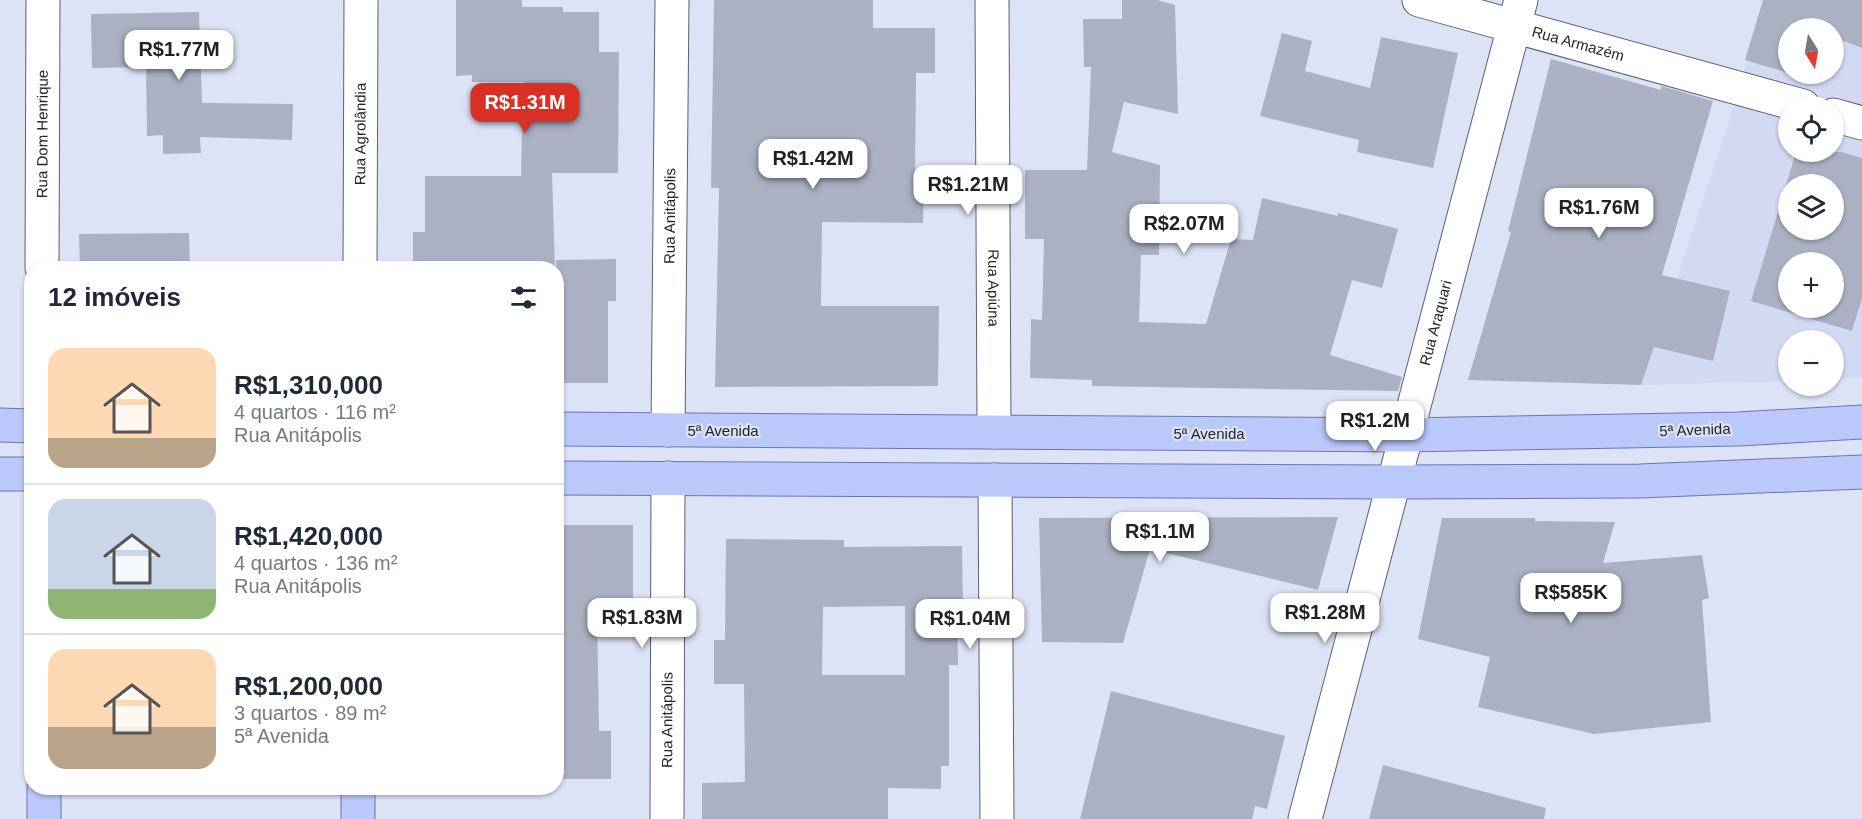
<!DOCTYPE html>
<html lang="pt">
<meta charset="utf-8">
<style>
:root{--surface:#fff;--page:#f2f2f3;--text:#1f2937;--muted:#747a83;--line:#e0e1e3;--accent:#d93025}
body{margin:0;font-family:Helvetica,sans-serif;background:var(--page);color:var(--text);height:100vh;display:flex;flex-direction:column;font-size:22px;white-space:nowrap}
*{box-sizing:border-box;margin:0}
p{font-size:20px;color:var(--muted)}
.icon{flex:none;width:33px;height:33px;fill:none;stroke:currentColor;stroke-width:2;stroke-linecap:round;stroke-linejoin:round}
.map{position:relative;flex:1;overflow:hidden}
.drawer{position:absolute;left:24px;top:261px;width:540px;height:534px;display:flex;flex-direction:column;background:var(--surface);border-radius:24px;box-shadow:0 2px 4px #0004}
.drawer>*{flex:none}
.needle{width:39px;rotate:169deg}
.buttons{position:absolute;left:1778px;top:18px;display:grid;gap:12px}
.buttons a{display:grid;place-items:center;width:66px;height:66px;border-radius:50%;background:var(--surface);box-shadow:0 2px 4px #0004;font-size:30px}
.price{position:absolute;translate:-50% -51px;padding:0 14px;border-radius:12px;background:#fff;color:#222;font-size:20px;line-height:39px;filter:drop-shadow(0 2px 3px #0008)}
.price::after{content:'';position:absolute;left:50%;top:36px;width:18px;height:14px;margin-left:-9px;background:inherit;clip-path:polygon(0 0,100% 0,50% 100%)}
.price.selected{background:var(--accent);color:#fff}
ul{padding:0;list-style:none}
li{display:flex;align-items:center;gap:18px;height:150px;padding:0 24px}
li+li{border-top:2px solid var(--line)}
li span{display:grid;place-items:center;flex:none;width:168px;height:120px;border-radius:18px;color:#555}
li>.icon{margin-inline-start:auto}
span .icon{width:72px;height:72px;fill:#fffc;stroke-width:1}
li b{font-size:26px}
h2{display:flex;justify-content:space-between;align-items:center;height:72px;padding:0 24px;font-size:26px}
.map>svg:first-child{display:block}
.built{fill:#d1d9f3;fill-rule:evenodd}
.building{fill:#abb1c3;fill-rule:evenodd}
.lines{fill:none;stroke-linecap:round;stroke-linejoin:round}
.minor-casing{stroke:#5b6070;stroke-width:35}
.major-casing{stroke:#6777b0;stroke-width:35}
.minor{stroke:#fff;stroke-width:33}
.major{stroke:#bac8fa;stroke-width:33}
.labels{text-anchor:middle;stroke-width:4.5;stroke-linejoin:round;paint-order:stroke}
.street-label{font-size:15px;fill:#23252c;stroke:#dde3f6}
</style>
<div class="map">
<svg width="1862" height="819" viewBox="0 0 1862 819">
<rect width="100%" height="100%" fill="#dde3f6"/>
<!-- built -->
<path class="built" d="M 1763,0 L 1862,0 L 1862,378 L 1833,379 L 1833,340 L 1788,340 L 1788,381 L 1641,385 L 1733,109 ZM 1788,28 L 1833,28 L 1833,74 L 1788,74 ZM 1788,106 L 1833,106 L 1833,152 L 1788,152 ZM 1788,184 L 1833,184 L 1833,230 L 1788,230 ZM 1788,262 L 1833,262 L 1833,308 L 1788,308 Z"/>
<!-- building -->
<path class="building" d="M 456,0 L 522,0 L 522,7 L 563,7 L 563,12 L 599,12 L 599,52 L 619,52 L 618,173 L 552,173 L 555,268 L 413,268 L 413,232 L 425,232 L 425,176 L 521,176 L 523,82 L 472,82 L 472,75 L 456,76 Z
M 714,0 L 873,0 L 873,28 L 935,28 L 935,73 L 916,73 L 915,176 L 924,176 L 923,223 L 822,222 L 821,306 L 939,306 L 938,386 L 715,387 L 719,188 L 711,188 Z
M 1122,0 L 1157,0 L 1175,5 L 1178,114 L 1124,102 L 1112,152 L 1160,165 L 1159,255 L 1141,255 L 1139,322 L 1206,324 L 1231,239 L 1253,240 L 1262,198 L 1338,216 L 1338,213 L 1398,229 L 1382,288 L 1352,280 L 1330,355 L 1402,377 L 1398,391 L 1092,386 L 1092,380 L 1030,378 L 1031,319 L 1042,320 L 1044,239 L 1025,239 L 1025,170 L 1087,170 L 1091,67 L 1084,67 L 1083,19 L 1122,19 Z
M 1763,0 L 1862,0 L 1862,48 L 1833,37 L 1833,28 L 1788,28 L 1788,73 L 1745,60 Z
M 199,12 L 202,103 L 293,104 L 292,140 L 200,137 L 201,153 L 163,154 L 163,135 L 147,136 L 146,67 L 92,68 L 91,14 Z
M 1282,33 L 1312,41 L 1305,71 L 1370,88 L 1381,37 L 1458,53 L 1433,168 L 1357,152 L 1359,140 L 1260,116 Z
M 1551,59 L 1661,90 L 1661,86 L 1713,101 L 1662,275 L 1730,291 L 1713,361 L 1654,347 L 1641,385 L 1468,380 L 1511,232 L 1508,231 Z
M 1790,74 L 1821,74 L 1818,82 Z
M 1796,152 L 1841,152 L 1862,158 L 1862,298 L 1852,331 L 1751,301 ZM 1788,184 L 1833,184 L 1833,230 L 1788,230 ZM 1788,262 L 1833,262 L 1833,308 L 1788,308 Z
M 189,233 L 190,268 L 80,268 L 79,234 Z
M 616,259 L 616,301 L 608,301 L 608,383 L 556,383 L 556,260 Z
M 1338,517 L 1318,590 L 1150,549 L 1123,643 L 1042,642 L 1039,518 Z
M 1442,518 L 1535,518 L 1535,521 L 1615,522 L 1603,563 L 1702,555 L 1709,598 L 1702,600 L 1711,722 L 1594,734 L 1478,707 L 1490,657 L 1418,639 Z
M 556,525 L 633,525 L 633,610 L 597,610 L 599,731 L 611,731 L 611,779 L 556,779 Z
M 726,539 L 844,540 L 844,547 L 962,546 L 963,612 L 957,612 L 958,665 L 949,665 L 949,766 L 941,766 L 941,789 L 888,788 L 888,819 L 702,819 L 702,783 L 745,782 L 744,684 L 714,684 L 714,640 L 725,640 ZM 905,606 L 905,675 L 822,675 L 823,607 Z
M 1111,691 L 1285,736 L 1267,809 L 1255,806 L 1252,819 L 1080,819 Z
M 1383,765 L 1546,808 L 1544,819 L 1369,819 Z"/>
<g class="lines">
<defs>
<g id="minor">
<path id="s1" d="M 992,0 L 994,432"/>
<path id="s2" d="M 1419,0 L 1803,106"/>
<path d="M 1833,115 L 1862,123"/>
<path id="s3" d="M 42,268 L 43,0"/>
<path id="s4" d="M 360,268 L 361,0"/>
<path id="s5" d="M 668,430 L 672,0"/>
<path d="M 995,480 L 997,819"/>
<path id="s6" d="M 667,819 L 668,478"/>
<path id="s7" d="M 1305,819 L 1521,0"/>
</g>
<path id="major" d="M 0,425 L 32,426
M 556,429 L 1406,435 L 1738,429 L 1862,422
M 0,474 L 32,474
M 556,478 L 1394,482 L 1640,481 L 1862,472
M 44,788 L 44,819
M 358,819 L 358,788"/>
</defs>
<!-- minor casing -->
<use href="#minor" class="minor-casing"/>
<!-- major casing -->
<use href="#major" class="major-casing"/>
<!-- minor -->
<use href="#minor" class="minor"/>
<!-- major -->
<use href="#major" class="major"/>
</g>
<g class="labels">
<!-- street labels -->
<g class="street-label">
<text dy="5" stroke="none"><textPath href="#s2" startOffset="165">Rua Armazém</textPath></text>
<text dy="5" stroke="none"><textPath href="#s3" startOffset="134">Rua Dom Henrique</textPath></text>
<text dy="5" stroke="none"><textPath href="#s4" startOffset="134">Rua Agrolândia</textPath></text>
<text dy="5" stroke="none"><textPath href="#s5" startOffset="214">Rua Anitápolis</textPath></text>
<text dy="5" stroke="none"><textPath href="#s1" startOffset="288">Rua Apiúna</textPath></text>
<text dy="5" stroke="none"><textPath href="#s7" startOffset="513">Rua Araquari</textPath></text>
<text transform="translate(1695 430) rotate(-2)" y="5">5ª Avenida</text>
<text x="723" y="436">5ª Avenida</text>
<text x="1209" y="439">5ª Avenida</text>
<text dy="5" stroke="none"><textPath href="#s6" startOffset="99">Rua Anitápolis</textPath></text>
</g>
</g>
</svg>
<div class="buttons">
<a><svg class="needle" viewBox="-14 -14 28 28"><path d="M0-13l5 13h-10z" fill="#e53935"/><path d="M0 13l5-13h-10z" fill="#747a83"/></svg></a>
<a><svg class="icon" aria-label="locate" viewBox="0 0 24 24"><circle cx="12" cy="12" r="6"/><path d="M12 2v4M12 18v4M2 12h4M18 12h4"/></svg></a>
<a><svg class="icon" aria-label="layers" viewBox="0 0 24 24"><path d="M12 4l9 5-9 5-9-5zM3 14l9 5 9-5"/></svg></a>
<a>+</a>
<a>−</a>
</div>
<b class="price" style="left:179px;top:81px">R$1.77M</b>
<b class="price selected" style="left:525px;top:134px">R$1.31M</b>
<b class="price" style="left:813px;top:190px">R$1.42M</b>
<b class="price" style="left:968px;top:216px">R$1.21M</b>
<b class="price" style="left:1599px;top:239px">R$1.76M</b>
<b class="price" style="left:1184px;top:255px">R$2.07M</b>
<b class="price" style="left:1375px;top:452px">R$1.2M</b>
<b class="price" style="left:1160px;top:563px">R$1.1M</b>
<b class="price" style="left:1571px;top:624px">R$585K</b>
<b class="price" style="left:1325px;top:644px">R$1.28M</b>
<b class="price" style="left:642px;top:649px">R$1.83M</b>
<b class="price" style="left:970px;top:650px">R$1.04M</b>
<section class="drawer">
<h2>12 imóveis<svg class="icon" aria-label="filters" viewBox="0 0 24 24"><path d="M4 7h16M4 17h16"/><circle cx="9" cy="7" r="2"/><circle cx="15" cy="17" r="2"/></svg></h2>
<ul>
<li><span style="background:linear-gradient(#ffd9b3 75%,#b9a48a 0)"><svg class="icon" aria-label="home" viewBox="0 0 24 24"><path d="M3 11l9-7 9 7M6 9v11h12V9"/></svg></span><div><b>R$1,310,000</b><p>4 quartos · 116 m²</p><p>Rua Anitápolis</p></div></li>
<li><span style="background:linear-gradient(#c9d6e8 75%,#8fb573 0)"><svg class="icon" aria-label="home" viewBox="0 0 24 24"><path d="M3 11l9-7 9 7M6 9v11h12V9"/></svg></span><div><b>R$1,420,000</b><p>4 quartos · 136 m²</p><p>Rua Anitápolis</p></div></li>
<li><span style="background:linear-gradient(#ffd9b3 65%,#b9a48a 0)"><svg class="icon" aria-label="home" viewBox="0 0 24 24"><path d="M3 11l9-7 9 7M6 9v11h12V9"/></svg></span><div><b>R$1,200,000</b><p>3 quartos · 89 m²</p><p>5ª Avenida</p></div></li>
</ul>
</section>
</div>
